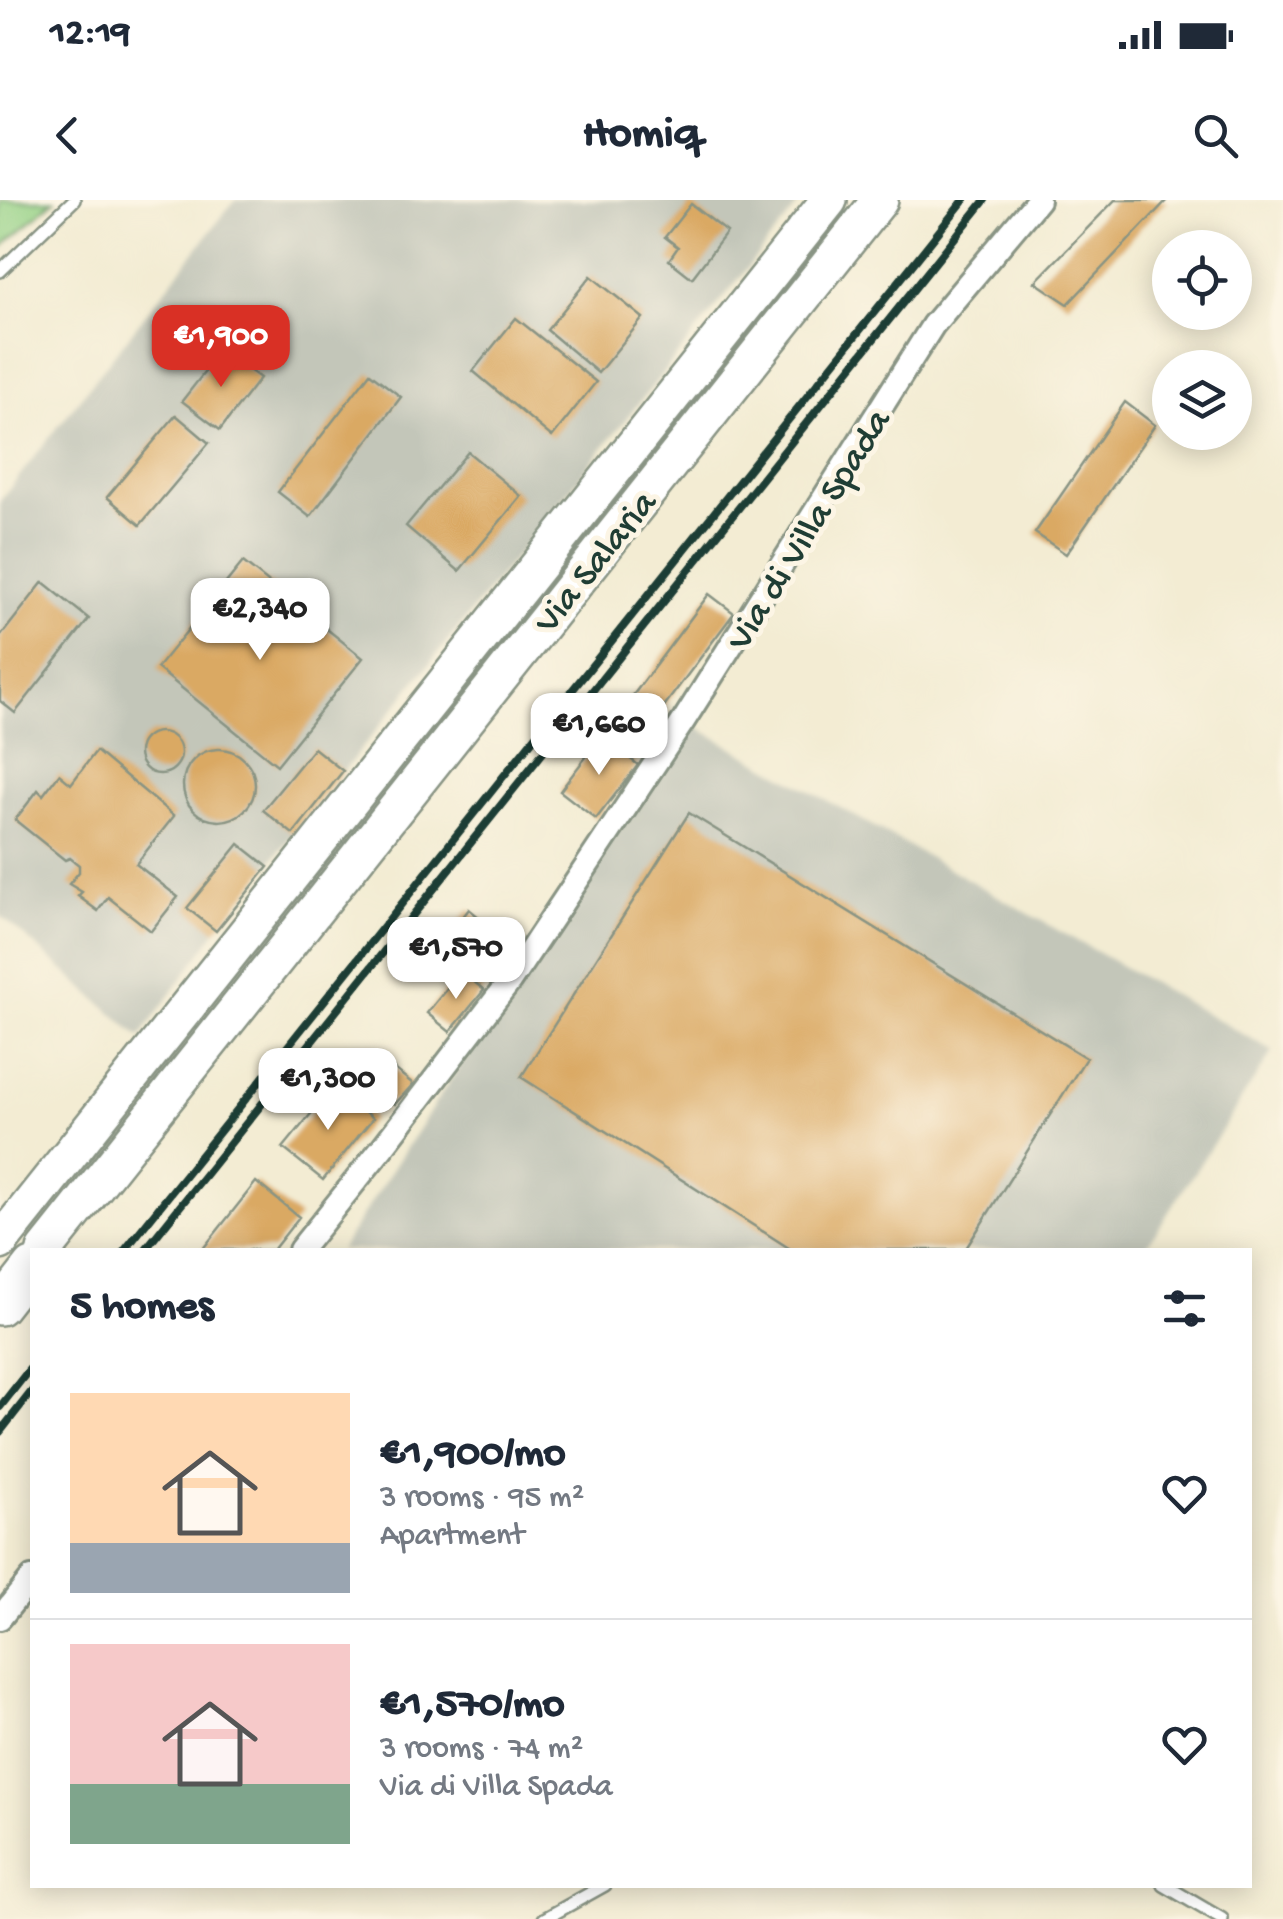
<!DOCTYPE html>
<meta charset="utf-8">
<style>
:root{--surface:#fff;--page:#f2f2f3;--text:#1f2937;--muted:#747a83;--line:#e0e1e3;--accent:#d93025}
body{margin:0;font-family:"Gochi Hand",sans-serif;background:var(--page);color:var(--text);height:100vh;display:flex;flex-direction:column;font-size:38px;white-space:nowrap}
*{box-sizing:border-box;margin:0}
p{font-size:32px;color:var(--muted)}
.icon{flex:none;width:55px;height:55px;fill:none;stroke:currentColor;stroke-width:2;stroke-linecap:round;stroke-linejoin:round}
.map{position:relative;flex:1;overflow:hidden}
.details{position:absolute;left:30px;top:1048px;width:1222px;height:640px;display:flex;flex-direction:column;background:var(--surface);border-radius:0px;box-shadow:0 5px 25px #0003}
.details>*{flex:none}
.fabs{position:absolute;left:1152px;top:30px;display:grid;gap:20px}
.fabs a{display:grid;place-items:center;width:100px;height:100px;border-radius:50%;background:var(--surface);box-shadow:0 5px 25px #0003;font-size:50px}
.price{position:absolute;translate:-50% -85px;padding:0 22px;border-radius:20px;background:#fff;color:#222;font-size:32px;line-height:65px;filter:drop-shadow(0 2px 5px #0008)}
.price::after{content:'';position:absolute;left:50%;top:60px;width:30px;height:22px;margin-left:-15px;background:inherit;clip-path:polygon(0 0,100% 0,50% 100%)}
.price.selected{background:var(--accent);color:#fff}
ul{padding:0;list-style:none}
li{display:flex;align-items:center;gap:30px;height:250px;padding:0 40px}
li+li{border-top:2px solid var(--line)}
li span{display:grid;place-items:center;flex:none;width:280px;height:200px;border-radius:0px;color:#555}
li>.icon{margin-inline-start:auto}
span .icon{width:120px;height:120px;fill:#fffc;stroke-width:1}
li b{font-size:42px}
h2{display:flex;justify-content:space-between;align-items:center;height:120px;padding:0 40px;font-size:42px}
.status{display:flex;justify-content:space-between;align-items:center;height:70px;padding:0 50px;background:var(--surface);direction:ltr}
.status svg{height:28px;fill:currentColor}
header{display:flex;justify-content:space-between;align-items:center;height:130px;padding:0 40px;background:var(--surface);font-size:45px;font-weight:800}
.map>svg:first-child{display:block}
.industrial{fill:#c3c6b9}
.green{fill:#95d186;stroke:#5a875d;stroke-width:2.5}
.building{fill:#daa963}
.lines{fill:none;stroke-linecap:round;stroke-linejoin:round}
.lane-casing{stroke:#899484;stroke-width:16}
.street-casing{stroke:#899484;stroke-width:28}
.primary-casing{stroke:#899484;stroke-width:40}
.lane{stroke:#fff;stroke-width:11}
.street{stroke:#fff;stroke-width:22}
.primary{stroke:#fff;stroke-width:35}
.rail{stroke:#1f3d34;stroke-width:8}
.labels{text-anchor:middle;stroke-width:10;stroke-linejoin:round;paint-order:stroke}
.street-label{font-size:38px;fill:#1f3d34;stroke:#fcf5e5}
</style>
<div class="status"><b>12:19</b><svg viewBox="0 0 49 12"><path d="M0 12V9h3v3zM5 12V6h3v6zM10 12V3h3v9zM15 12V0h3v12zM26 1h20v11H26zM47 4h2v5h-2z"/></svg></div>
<header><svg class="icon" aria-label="back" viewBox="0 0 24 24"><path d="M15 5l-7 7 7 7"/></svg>Homiq<svg class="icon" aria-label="search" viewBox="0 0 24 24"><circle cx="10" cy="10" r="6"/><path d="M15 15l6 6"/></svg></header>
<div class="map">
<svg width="1283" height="1719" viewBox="0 0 1283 1719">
<rect width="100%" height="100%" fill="#fcf5e5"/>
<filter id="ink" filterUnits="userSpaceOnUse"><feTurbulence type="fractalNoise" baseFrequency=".01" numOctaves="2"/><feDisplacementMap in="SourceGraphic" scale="20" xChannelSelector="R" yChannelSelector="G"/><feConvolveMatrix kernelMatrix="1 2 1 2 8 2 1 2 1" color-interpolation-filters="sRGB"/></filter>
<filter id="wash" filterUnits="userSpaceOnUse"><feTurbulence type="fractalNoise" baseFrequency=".0048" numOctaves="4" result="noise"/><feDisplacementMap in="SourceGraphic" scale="40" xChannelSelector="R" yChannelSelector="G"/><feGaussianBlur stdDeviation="2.25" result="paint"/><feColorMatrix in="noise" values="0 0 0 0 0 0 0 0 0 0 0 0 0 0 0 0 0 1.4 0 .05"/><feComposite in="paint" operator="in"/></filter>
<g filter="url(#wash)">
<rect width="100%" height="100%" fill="#f3ecd3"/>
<!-- industrial -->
<path class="industrial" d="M 235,0 L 802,0 L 293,634 L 216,731 L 140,837 L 0,715 L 0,301 Z
M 684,520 L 1273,851 L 1144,1050 L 340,1050 Z"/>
<!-- green -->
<path class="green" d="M 0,0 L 54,0 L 0,49 Z"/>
<g id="blocks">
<!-- building -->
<path class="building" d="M 1115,0 L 1167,0 L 1068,104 L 1035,82 Z
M 691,4 L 727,32 L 692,78 L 669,60 L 678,47 L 665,37 Z
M 591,76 L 643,118 L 598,173 L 547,130 Z
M 516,118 L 596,182 L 552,237 L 473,171 Z
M 222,150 L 260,178 L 220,230 L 182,201 Z
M 370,173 L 401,197 L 310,317 L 278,292 Z
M 1125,202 L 1155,225 L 1066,354 L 1035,333 Z
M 176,215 L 209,243 L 140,325 L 107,297 Z
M 468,252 L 521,296 L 459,371 L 406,326 Z
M 243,362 L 363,458 L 277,565 L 157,468 Z
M 43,382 L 89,419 L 15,513 L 0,501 L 0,437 Z
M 709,394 L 734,413 L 641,537 L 616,518 Z
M139 553a21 21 0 1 1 42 0a21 21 0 1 1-42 0Z
M 602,536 L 638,565 L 596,619 L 560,591 Z
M 314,548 L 343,571 L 293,634 L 263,610 Z
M183 585a36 36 0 1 1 72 0a36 36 0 1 1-72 0Z
M 96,551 L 174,616 L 136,664 L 178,697 L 151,731 L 108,697 L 98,711 L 78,696 L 82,692 L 69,684 L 79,672 L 79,665 L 70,658 L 65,660 L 15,620 L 38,590 L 43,595 L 59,574 L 71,584 Z
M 689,613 L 1086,858 L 965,1050 L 792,1050 L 521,877 Z
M 239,644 L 268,667 L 216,731 L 187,708 Z
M 469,709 L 510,743 L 492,765 L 451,732 Z
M 461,771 L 484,790 L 450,832 L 427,813 Z
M 381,858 L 413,884 L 395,904 L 364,878 Z
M 333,887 L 373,918 L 323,980 L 283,948 Z
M 256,982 L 299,1017 L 273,1050 L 202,1050 Z"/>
</g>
</g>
<g filter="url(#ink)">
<use href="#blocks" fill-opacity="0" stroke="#899484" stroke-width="2.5"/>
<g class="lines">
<defs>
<path id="lane" d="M 0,71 L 74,0
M 1164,1685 L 1222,1719
M 544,1719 L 605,1685"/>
<path id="street" d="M 300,1050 L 382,948 L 510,781 L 684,520 L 933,125 L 1038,0
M 0,1418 L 32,1378"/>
<path id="primary" d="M 0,1042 L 829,0
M 45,1050 L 880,0
M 0,1107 L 32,1066"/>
</defs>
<!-- lane casing -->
<use href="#lane" class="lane-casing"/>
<!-- street casing -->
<use href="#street" class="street-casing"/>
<!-- primary casing -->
<use href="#primary" class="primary-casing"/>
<!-- lane -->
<use href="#lane" class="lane"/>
<!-- street -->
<use href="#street" class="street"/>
<!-- primary -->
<use href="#primary" class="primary"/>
<!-- rail -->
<path class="rail" d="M 125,1050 L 964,0
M 145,1050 L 985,0
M 0,1207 L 32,1166
M 0,1232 L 32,1191"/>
</g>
</g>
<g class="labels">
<!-- street labels -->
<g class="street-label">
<text transform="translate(806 328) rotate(-58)" y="13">Via di Villa Spada</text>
<text transform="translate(593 360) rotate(-51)" y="13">Via Salaria</text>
</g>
</g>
</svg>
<div class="fabs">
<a><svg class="icon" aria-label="locate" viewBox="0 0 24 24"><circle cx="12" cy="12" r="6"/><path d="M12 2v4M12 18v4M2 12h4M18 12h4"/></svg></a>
<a><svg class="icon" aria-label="layers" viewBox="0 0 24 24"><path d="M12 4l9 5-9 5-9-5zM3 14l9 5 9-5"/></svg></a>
</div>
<b class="price selected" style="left:221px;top:190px">€1,900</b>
<b class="price" style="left:260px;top:463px">€2,340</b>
<b class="price" style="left:599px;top:578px">€1,660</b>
<b class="price" style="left:456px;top:802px">€1,570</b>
<b class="price" style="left:328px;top:933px">€1,300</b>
<section class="details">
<h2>5 homes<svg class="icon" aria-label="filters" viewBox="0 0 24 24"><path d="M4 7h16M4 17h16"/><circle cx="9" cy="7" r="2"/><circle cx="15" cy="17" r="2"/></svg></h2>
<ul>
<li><span style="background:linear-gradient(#ffd9b3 75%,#9aa5b1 0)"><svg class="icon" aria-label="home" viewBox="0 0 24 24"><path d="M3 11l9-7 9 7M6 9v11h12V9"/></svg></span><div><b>€1,900/mo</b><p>3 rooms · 95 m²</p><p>Apartment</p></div><svg class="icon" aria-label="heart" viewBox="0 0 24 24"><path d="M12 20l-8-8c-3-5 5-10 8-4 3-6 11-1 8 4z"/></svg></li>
<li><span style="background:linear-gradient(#f6c9c9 70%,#7fa58c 0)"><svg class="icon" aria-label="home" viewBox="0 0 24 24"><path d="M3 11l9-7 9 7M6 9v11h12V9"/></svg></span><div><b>€1,570/mo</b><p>3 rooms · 74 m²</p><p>Via di Villa Spada</p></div><svg class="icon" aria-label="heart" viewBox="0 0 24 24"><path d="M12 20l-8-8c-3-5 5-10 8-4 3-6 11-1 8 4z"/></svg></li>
</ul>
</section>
</div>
